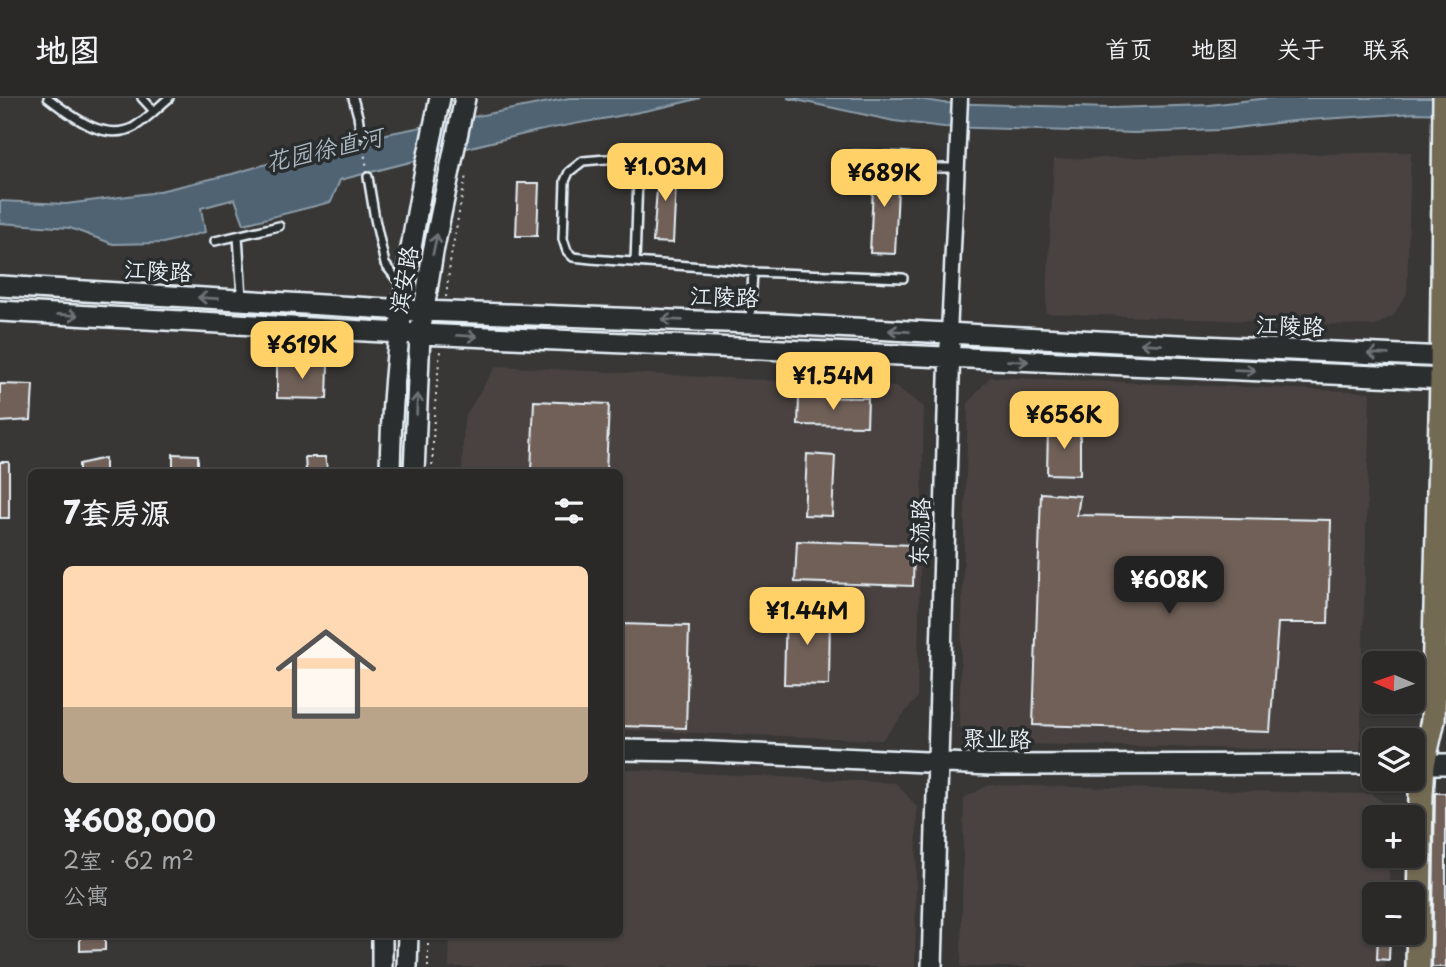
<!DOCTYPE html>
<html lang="zh">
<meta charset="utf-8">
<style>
:root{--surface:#2a2928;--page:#323130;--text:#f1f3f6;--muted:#a5a6a8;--line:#464545;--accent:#ffd166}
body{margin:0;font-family:"Playpen Sans","LXGW WenKai TC",sans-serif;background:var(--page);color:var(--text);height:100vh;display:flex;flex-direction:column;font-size:26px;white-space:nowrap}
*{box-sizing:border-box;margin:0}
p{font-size:23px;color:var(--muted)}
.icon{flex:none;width:38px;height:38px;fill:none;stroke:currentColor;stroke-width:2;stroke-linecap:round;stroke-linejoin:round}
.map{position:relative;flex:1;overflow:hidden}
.sheet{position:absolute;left:28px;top:371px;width:595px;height:469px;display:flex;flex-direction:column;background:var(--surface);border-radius:10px;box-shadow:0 2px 5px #0004,0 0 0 2px var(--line)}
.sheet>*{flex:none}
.needle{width:46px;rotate:272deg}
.fabs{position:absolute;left:1362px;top:553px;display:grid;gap:14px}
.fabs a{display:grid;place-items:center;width:63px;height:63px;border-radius:10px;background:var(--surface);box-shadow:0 2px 5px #0004,0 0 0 2px var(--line);font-size:35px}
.price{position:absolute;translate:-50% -60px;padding:0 16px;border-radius:14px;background:var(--accent);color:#111;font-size:23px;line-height:46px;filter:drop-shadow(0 2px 4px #0008)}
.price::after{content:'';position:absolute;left:50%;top:42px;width:21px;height:16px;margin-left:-10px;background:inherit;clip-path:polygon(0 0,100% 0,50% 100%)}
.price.on{background:#222;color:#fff}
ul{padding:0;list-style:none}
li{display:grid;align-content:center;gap:14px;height:371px;padding:0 35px}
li+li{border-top:2px solid var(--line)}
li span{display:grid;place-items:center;height:217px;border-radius:10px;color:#555}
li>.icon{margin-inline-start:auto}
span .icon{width:126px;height:126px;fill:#fffc;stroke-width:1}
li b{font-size:30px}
h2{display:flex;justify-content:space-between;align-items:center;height:84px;padding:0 35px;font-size:30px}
header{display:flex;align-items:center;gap:42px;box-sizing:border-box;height:98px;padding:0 35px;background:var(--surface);border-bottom:2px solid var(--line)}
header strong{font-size:33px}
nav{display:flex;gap:38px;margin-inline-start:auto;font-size:24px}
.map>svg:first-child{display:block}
.built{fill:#494340}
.water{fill:#4f6373;stroke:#8c9ca8;stroke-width:2}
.building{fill:#706058;stroke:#e8f1f8;stroke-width:2}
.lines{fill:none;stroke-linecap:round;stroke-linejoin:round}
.lane-casing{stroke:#e8f1f8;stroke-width:12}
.street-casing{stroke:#e8f1f8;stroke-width:19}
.secondary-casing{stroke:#e8f1f8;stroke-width:24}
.primary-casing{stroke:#e8f1f8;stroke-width:28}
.path{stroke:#e8f1f8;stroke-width:2;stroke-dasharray:2 5;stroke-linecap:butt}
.lane{stroke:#2a2d2e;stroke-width:7}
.street{stroke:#2a2d2e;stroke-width:14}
.secondary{stroke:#2a2d2e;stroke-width:19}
.primary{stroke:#736b52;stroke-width:23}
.oneway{stroke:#6c7275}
.labels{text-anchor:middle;stroke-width:7;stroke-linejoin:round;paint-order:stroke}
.street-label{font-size:23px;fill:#e8f1f8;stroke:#2a2d2e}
.water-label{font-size:24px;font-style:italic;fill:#abb8c3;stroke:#2a2d2e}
</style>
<header>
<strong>地图</strong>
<nav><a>首页</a><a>地图</a><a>关于</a><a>联系</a></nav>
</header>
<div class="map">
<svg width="1446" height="869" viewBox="0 0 1446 869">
<rect width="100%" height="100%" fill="#383736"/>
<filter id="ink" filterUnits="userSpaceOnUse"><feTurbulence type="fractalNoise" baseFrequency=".0143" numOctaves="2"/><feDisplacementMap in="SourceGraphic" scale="14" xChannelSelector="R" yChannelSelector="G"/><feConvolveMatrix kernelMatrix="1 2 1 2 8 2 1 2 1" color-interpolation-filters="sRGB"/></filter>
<g filter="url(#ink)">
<!-- built -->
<path class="built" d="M 1411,54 L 1407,195 L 1394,217 L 1375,228 L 1046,215 L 1054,61 Z
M 496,268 L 896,289 L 924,309 L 917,600 L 882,642 L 620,632 L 620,374 L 462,374 L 464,320 Z
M 990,279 L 1370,294 L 1360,653 L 977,645 L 959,627 L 968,305 Z
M 620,671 L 896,685 L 917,709 L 915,869 L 449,869 L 450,837 L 620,836 Z
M 989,687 L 1371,696 L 1392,711 L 1392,719 L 1374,719 L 1374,758 L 1390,758 L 1388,796 L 1374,796 L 1374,835 L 1386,835 L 1385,869 L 961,869 L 964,700 Z"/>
<!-- water -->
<path class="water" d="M 569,0 L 700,0 C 647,15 592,22 538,33 C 472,48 406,65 340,82 L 331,104 L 244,126 L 235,101 L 201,110 L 205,134 L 163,145 L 113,146 L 70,130 L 0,125 L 0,103 L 66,106 L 151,95 L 232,76 L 347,43 L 354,46 L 376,38 Z
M 787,0 L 912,0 L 944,5 L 1110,10 L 1209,7 L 1268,0 L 1446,0 L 1446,16 L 1415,15 L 1293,23 L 1220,32 L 1134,35 L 944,29 L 894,23 Z"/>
<!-- building -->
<path class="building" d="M 659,64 L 677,65 L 673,145 L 653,144 Z
M 874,66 L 899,68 L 895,156 L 870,155 Z
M 518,85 L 539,85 L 537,138 L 516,138 Z
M 277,266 L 328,267 L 327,301 L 277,300 Z
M 0,286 L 33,287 L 31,322 L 0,324 Z
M 799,299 L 868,300 L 867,328 L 798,327 Z
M 534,303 L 609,306 L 606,374 L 531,374 Z
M 1048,330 L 1080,330 L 1080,377 L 1047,376 Z
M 173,356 L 198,357 L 198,374 L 173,374 Z
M 807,356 L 835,358 L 832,418 L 804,417 Z
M 305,359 L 325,359 L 328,374 L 306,374 Z
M 105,360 L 105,374 L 79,374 L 79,366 Z
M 0,364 L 9,364 L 9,420 L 0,420 Z
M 1041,395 L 1080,398 L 1077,417 L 1331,422 L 1328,525 L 1278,525 L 1270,634 L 1033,627 Z
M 797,443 L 914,447 L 913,488 L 795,484 Z
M 786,510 L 830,511 L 829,587 L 784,586 Z
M 620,526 L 689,528 L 686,630 L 620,628 Z
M 1435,695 L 1446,695 L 1446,869 L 1432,869 Z
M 1378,835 L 1390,835 L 1389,862 L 1377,861 Z
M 80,836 L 105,836 L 105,852 L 80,853 Z"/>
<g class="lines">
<defs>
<path id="lane" d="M 48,0 C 70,17 104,45 134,29 C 146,22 158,9 169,0
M 142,0 L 154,13
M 353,0 L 358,18 L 361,36
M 854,57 L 905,59 L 919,61 L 923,70 L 957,70
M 368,79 L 375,121 L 385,166 L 401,187
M 238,138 L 242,200
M 215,143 L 279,128
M 635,164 L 638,80 L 636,71 L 630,64 L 618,60 L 583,63 L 569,74 L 565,83 L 563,141 L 567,153 L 573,159 L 591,161 L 731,171 L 753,174 L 903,180
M 750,224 L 753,174"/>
<path id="street" d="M 949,236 L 960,0"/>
<path id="secondary" d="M 0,188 L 423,213 L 779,226 L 1136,245 L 1446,259
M 0,213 L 420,236 L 1446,281
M 390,374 C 392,248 413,123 440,0
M 414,374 L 420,236 L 433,154 L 465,0
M 620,652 L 690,653 L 990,667 L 1374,666
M 1412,666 L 1446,666
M 382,869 L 382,836
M 407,869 L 408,836
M 932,869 L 950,247"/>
<path id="primary" d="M 1418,869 L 1421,697 L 1423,666 L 1433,622 L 1442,281 L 1445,0"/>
</defs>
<!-- lane casing -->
<use href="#lane" class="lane-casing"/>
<!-- street casing -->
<use href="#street" class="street-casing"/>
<!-- secondary casing -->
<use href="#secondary" class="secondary-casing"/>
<!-- primary casing -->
<use href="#primary" class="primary-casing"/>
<!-- path -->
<path class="path" d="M 362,44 L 367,70
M 446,199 L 451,158 L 466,77
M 432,374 L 434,318 L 440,253
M 428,869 L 428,836"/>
<!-- lane -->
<use href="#lane" class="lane"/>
<!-- street -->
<use href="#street" class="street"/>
<!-- secondary -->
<use href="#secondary" class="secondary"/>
<!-- primary -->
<use href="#primary" class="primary"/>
</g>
<!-- one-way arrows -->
<defs><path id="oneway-shaft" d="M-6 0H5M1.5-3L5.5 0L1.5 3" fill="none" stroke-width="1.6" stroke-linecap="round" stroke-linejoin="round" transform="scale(1.75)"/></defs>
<g class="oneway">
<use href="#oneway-shaft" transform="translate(435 146) rotate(-78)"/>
<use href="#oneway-shaft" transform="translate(208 200) rotate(-177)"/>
<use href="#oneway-shaft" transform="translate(68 217) rotate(3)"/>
<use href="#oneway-shaft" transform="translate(672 222) rotate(-178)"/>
<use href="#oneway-shaft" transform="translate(899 233) rotate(-177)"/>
<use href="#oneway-shaft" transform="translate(467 238) rotate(3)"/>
<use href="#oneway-shaft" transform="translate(1151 246) rotate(-177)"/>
<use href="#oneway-shaft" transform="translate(1378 256) rotate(-178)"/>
<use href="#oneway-shaft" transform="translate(1018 263) rotate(2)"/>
<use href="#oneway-shaft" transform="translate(1245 272) rotate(2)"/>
<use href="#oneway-shaft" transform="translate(417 306) rotate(-88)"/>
</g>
</g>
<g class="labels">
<!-- street labels -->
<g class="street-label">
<text transform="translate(158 173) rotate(3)" y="8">江陵路</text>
<text transform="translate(404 182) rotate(-80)" y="8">滨安路</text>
<text transform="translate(724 199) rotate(2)" y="8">江陵路</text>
<text transform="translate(1290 228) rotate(2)" y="8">江陵路</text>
<text transform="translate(920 434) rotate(-88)" y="8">东流路</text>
<text transform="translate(997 641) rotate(1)" y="8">聚业路</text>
</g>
<!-- water labels -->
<g class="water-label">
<text transform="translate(324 52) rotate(-13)" y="8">花园徐直河</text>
</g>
</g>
</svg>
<div class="fabs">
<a><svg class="needle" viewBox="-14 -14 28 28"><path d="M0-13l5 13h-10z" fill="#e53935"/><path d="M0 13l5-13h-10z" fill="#a5a6a8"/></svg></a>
<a><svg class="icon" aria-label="layers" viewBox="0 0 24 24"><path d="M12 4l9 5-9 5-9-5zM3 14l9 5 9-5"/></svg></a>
<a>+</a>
<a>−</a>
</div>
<b class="price" style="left:665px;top:105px">¥1.03M</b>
<b class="price" style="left:884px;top:111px">¥689K</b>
<b class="price" style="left:302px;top:283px">¥619K</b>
<b class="price" style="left:833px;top:314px">¥1.54M</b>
<b class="price" style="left:1064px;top:353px">¥656K</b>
<b class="price on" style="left:1169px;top:518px">¥608K</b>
<b class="price" style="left:807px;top:549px">¥1.44M</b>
<section class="sheet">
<h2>7套房源<svg class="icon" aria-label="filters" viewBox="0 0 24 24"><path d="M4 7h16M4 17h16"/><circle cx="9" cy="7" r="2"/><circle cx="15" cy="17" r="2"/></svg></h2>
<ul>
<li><span style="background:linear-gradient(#ffd9b3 65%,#b9a48a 0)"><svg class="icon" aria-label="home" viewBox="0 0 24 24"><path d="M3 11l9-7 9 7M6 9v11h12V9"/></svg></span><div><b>¥608,000</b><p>2室 · 62 m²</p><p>公寓</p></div></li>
</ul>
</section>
</div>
